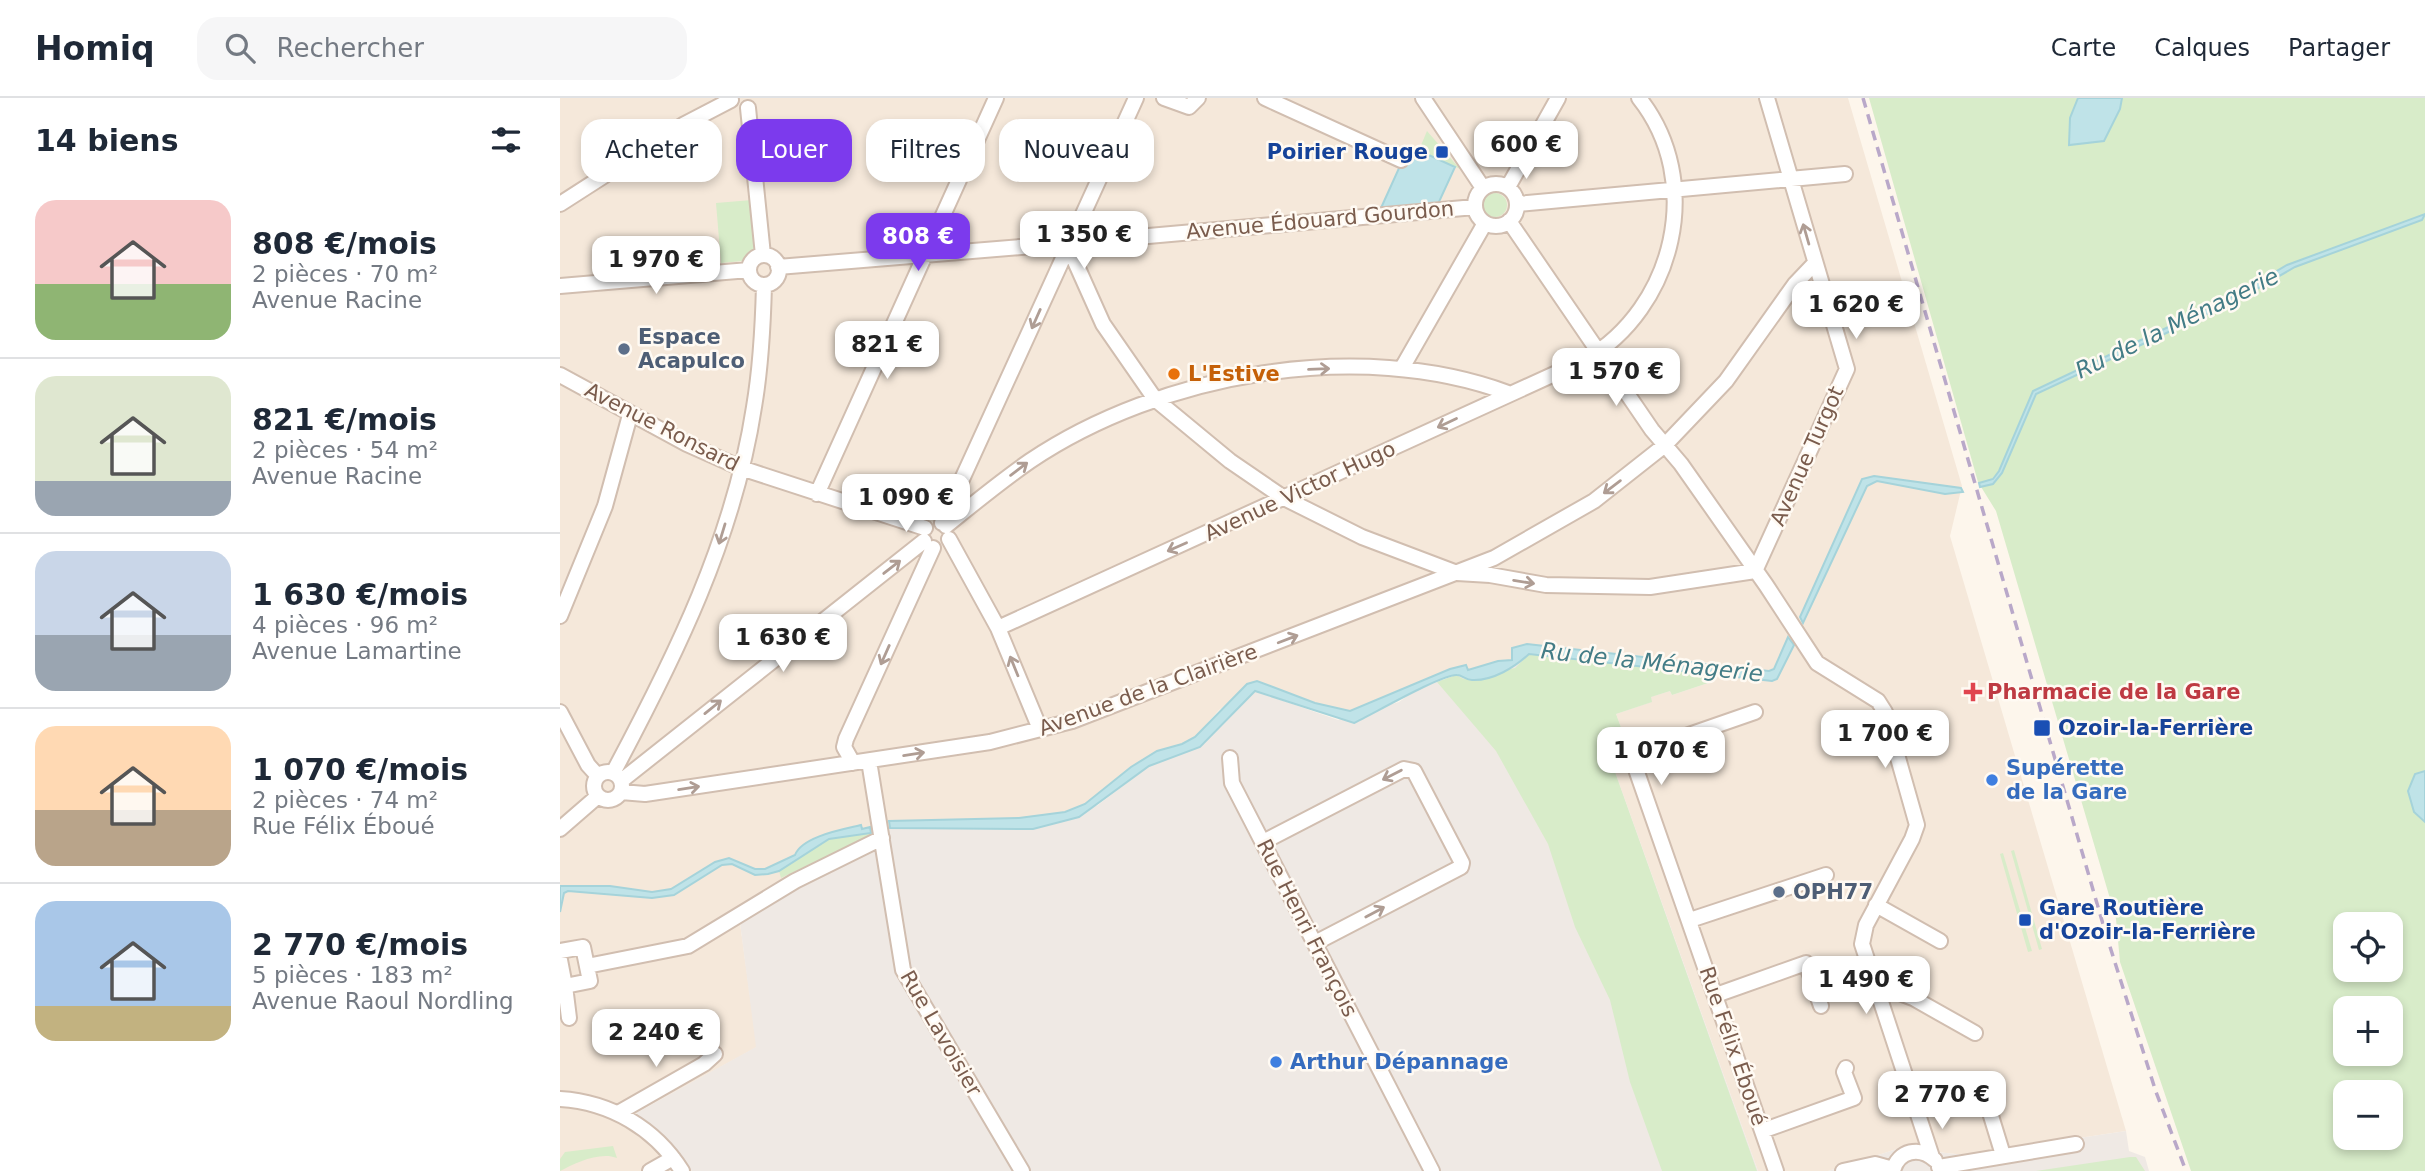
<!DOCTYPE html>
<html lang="fr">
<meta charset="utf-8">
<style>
:root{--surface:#fff;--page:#f6f6f7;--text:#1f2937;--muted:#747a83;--line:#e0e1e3;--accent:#7c3aed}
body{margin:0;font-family:"DejaVu Sans",sans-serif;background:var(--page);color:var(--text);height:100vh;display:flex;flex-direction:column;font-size:26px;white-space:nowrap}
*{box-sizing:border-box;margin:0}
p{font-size:23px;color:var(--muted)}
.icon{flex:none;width:38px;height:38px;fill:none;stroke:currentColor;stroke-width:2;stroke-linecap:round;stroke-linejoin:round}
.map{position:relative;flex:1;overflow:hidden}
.drawer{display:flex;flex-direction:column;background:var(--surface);width:560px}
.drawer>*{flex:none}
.hud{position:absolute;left:21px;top:21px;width:665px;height:63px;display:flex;gap:14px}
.tools{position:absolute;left:1773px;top:814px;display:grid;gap:14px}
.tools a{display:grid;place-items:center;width:70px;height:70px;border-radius:14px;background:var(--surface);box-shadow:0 4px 10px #0003;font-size:35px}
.price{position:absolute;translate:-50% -60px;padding:0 16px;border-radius:14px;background:#fff;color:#222;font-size:23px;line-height:46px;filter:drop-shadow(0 2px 4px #0008)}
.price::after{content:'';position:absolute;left:50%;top:42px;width:21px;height:16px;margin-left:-10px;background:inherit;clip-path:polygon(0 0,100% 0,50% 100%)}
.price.current{background:var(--accent);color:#fff}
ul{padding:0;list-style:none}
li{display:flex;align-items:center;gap:21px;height:175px;padding:0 35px}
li+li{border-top:2px solid var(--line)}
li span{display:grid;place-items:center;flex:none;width:196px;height:140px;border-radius:21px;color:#555}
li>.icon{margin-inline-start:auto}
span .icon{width:84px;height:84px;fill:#fffc;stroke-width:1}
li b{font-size:30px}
h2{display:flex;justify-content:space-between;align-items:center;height:84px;padding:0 35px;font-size:30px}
.tag{padding:0 24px;border-radius:21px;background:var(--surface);box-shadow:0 4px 10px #0003;font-size:24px;line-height:63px}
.tag.current{background:var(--accent);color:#fff}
header{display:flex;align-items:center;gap:42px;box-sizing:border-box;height:98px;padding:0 35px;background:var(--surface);border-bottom:2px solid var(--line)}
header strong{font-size:33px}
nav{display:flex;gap:38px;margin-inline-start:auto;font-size:24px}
.search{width:490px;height:63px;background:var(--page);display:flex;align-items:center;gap:18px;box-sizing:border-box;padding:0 24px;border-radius:21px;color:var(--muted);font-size:26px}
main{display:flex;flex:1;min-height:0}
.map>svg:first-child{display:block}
.residential{fill:#f5e8da}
.industrial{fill:#efe9e4}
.green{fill:#d8ecc9;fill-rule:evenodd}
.water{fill:#bfe3e8;stroke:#a5d3da;stroke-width:2}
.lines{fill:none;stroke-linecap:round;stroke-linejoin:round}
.street-casing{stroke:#d1beb0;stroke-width:18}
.street{stroke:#fff;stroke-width:14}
.rail{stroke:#b9a8c9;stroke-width:3.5;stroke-dasharray:10 7;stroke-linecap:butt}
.oneway{stroke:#af9d94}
.transit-dot{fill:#1a4fb4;stroke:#fffaf3;stroke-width:2.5}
.service-dot{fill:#5c6f8a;stroke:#fffaf3;stroke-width:2.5}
.food-dot{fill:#e8710a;stroke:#fffaf3;stroke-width:2.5}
.health-dot{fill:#e0444e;stroke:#fffaf3;stroke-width:2.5}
.shop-dot{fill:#3f7fe0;stroke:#fffaf3;stroke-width:2.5}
.labels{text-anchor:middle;stroke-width:5;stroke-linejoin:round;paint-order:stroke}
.transit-label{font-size:21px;font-weight:bold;fill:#164399;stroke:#fffaf3;text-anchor:start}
.street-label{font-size:21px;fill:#7a5c4d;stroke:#fffaf3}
.service-label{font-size:21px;font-weight:bold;fill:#4e5e75;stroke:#fffaf3;text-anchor:start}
.food-label{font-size:21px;font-weight:bold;fill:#c56008;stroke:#fffaf3;text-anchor:start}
.health-label{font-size:21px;font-weight:bold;fill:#be3a42;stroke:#fffaf3;text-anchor:start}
.shop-label{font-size:21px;font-weight:bold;fill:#366cbe;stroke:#fffaf3;text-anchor:start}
.water-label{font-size:23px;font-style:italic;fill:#437c86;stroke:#fffaf3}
</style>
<header>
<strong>Homiq</strong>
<div class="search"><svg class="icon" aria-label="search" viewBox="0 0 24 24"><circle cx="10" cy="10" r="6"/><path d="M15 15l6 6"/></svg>Rechercher</div>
<nav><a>Carte</a><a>Calques</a><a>Partager</a></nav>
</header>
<main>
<section class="drawer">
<h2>14 biens<svg class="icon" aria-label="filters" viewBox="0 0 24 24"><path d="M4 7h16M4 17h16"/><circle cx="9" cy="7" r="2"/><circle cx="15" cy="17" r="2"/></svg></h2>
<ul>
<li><span style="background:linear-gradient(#f6c9c9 60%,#8fb573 0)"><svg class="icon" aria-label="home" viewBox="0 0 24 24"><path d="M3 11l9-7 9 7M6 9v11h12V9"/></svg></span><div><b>808 €/mois</b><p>2 pièces · 70 m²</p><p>Avenue Racine</p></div></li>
<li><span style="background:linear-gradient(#dfe7d0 75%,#9aa5b1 0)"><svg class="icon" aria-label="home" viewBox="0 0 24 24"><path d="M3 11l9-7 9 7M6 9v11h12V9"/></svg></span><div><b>821 €/mois</b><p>2 pièces · 54 m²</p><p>Avenue Racine</p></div></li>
<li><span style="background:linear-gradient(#c9d6e8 60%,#9aa5b1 0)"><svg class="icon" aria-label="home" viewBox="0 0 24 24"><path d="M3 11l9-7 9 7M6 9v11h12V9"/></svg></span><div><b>1 630 €/mois</b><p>4 pièces · 96 m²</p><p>Avenue Lamartine</p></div></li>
<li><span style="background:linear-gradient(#ffd9b3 60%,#b9a48a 0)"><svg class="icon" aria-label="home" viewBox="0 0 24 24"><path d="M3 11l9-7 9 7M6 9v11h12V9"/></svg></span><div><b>1 070 €/mois</b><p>2 pièces · 74 m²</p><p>Rue Félix Éboué</p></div></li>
<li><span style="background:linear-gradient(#a9c7e8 75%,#c2b280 0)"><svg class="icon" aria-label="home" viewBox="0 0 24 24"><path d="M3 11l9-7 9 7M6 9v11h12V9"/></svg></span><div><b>2 770 €/mois</b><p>5 pièces · 183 m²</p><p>Avenue Raoul Nordling</p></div></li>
</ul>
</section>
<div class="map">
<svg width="1865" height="1073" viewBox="0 0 1865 1073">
<rect width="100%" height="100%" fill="#fdf6ec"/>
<!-- residential -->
<path class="residential" d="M 0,0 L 1288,0 L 1402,388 L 1390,438 L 1566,1033 L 1405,1057 L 1340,1050 L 1268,1073 L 1198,1073 L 1050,660 L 1063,635 L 1056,616 L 1091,604 L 1090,599 L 1110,593 L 1112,597 L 1148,585 L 1152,565 L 967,546 L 953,562 L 937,563 L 908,572 L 890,571 L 790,613 L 755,605 L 697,583 L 659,612 L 635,639 L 622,646 L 597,653 L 571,669 L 525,706 L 505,714 L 459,720 L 329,723 L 330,730 L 314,749 L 180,825 L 197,949 L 76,1015 L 108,1041 L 132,1073 L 0,1073 Z"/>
<!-- industrial -->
<path class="industrial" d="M 953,562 L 1149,576 L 1148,585 L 1112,597 L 1110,593 L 1091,599 L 1092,604 L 1056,616 L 1063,635 L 1050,660 L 1198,1073 L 132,1073 L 108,1041 L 76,1015 L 196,949 L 180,825 L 229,793 L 314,749 L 330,730 L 473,731 L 538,707 L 589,668 L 640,649 L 695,593 L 778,622 L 839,604 L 857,591 L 938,563 Z
M 1566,1033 L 1569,1053 L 1585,1059 L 1589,1073 L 1268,1073 L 1340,1050 L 1405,1057 Z"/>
<!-- green -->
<path class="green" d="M 1309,0 L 1865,0 L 1865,1073 L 1631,1073 L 1560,864 L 1556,821 L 1436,413 L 1418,384 ZM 1785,826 L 1830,826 L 1830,872 L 1785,872 ZM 1785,910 L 1830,910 L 1830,956 L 1785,956 ZM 1785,994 L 1830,994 L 1830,1040 L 1785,1040 Z
M 867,33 L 900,71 L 859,52 Z
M923 107a12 12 0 1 1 24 0a12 12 0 1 1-24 0Z
M 192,102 L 196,149 L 182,163 L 161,165 L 156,105 Z
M 969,556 L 1149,576 L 1148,585 L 1112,597 L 1110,593 L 1091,599 L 1092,604 L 1056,616 L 1063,635 L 1050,660 L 1197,1073 L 1102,1073 L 1070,984 L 1050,902 L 1015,829 L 988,746 L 936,653 L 877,584 L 896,577 L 904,581 L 955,570 Z
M 311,735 L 311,737 L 221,780 L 219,773 L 269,741 Z
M 1454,752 L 1482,851 L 1479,852 L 1451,753 Z
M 1443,755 L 1472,853 L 1468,854 L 1440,756 Z
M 53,1048 L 57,1060 C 40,1053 15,1065 0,1073 L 0,1061 L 5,1054 Z
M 1570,1059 L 1576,1059 L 1585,1073 L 1476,1073 Z"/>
<!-- water -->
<path class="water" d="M 1518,0 L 1562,0 L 1560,11 L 1544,43 L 1509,47 L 1510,20 Z
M 849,48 L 895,69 L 878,106 L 821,110 Z
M 1865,116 L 1862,122 L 1735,169 L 1679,201 L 1476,296 L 1442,375 L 1433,386 L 1420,389 L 1419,385 L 1433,381 L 1439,373 L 1473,293 L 1678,196 L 1727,167 Z
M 1314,378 L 1401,390 L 1403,394 L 1385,396 L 1317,383 L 1307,388 L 1243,525 L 1240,519 L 1302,381 Z
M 1228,539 L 1234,547 L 1217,581 L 1212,583 L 969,556 C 955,569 933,583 912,582 C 906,582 902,577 897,577 C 882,576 813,616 794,625 L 695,593 L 640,649 L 589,668 L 519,719 L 473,731 L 330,730 L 329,723 L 459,720 L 505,714 L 525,706 L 571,669 L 597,653 L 622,646 L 635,639 L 687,586 L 697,583 L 755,605 L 790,613 L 890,571 L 906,567 L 908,572 L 938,563 L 952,562 L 952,550 L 967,546 L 1209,573 L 1214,571 Z
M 1865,673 L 1865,724 L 1854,714 L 1848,693 L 1855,676 Z
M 301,727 L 302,731 L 310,729 L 311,735 L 269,741 L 219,773 L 208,776 L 195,777 L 172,766 L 162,767 L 114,797 L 92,800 L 8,793 L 4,795 L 0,814 L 0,788 L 50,788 L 92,794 L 111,791 L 155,764 L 169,760 L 195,771 L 205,771 L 235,757 C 242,738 285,731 301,727 Z"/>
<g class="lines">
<defs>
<path id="street" d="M 604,0 L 629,9 L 638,0
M 705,0 L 841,62
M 863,0 L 923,90
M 188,10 L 203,157
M915 107a21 21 0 1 1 42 0a21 21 0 1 1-42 0Z
M 948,89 L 998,0
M 0,106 L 123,27 L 171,2
M 957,106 L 1285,76
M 949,123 L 1092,332 L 1121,366 L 1206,487 L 1257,565 L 1318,603 L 1325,614 L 1357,727 L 1352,741 L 1306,827 L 1302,846 L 1372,1059
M 514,136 L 576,0
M 521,144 L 915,109
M189 172a15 15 0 1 1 30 0a15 15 0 1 1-30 0Z
M 513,159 L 543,226 L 595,301 L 670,363 L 724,400 L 802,439 L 897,475 L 930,477 L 986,487 L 1090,489 L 1195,473
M 218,169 L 497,146
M 0,188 L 189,172
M 842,270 L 925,125
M 0,277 L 127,346 L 181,370 L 365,430
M 257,396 L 436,0
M 382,425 L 504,158
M 386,428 C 413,406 441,383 470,363 C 601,275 799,240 948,295
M 389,441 L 438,530 L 480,631
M 1195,473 L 1287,271 L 1207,0
M 0,518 L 45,408 L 70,317
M 438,530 L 1025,262 C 1115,210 1145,83 1079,0
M 0,614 L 28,667 L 38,678
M 1195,614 L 1071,657 L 1216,1073
M 670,660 L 672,685 L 872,1073
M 309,663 L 343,872 L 462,1073
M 293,665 L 284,649 L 286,641 L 373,450
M34 688a14 14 0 1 1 28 0a14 14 0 1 1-28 0Z
M 53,675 C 115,559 174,440 194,309 C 201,268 203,227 204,187
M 61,683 L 364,443
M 61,694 L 85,696 L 430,644 L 512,623 L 934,460 L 1034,403 L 1105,347 L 1166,283 L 1235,186 L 1255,165
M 0,731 L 38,698
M 703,744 L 844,671 L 854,673 L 902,765 L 901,769 L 755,845
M 1316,807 L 1380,843
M 1130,822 L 1266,777
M 0,853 L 23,849 L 30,883 L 5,888 L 0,862
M 27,868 L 128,848 L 235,783 L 322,740
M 1314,885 L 1353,900 L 1415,935
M 5,888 L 9,920
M 1156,897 L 1246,865 L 1261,908
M 1424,995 L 1443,1057
M 0,1001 C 50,1004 95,1030 122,1073
M 58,1015 L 144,966 L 155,956
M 1202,1033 L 1294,1000 L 1284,974 L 1286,970
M 1379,1069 L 1516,1046
M 90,1073 L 113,1060
M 1283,1073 L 1315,1066 L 1333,1071
M 1333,1073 C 1338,1052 1360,1048 1375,1062"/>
</defs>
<!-- street casing -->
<use href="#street" class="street-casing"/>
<!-- street -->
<use href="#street" class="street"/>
<!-- rail -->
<path class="rail" d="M 1303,0 L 1545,833 L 1596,994 L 1626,1073"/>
</g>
<!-- one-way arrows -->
<defs><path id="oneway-shaft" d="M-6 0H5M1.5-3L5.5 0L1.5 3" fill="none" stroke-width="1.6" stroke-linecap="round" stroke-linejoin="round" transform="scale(1.75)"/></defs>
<g class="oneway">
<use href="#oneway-shaft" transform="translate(1246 136) rotate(-106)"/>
<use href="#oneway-shaft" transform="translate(476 221) rotate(114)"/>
<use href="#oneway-shaft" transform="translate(759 271) rotate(-2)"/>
<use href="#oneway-shaft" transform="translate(887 325) rotate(155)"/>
<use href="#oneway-shaft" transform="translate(459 371) rotate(-37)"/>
<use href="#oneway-shaft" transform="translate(1052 389) rotate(143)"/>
<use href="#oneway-shaft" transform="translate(162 436) rotate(107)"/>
<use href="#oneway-shaft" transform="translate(617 449) rotate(156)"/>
<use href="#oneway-shaft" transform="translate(332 469) rotate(-38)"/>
<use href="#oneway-shaft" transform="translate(964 484) rotate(9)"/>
<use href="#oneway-shaft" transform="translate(728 541) rotate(-21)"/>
<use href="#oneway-shaft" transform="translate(325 557) rotate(114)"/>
<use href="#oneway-shaft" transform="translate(454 568) rotate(-112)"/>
<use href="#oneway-shaft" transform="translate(153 609) rotate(-39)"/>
<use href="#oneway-shaft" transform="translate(354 656) rotate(-9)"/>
<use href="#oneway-shaft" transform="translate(832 677) rotate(153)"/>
<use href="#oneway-shaft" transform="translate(129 690) rotate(-9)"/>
<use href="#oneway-shaft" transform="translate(815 814) rotate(-28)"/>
</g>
<!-- markers -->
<g class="transit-dot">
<rect x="875" y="47" width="14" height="14" rx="3.5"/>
<rect x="1473" y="621" width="18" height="18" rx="3.5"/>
<rect x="1458" y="815" width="14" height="14" rx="3.5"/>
</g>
<g class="service-dot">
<circle cx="64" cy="251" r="7"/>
<circle cx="1219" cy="794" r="7"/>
</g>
<circle class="food-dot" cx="614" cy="276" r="7"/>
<path class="health-dot" d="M1409.5 583.5h7v7h7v7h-7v7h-7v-7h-7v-7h7z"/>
<g class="shop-dot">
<circle cx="1432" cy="682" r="7"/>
<circle cx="716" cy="964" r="7"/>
</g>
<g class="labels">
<!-- transit labels -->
<g class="transit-label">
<text x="868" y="61" text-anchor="end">Poirier Rouge</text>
<text x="1498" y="637">Ozoir-la-Ferrière</text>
<text x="1479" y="817">Gare Routière<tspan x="1479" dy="24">d'Ozoir-la-Ferrière</tspan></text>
</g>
<!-- street labels -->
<g class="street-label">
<text transform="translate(760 122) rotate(-5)" y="7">Avenue Édouard Gourdon</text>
<text transform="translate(102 329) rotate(27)" y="7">Avenue Ronsard</text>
<text transform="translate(1247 358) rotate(-66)" y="7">Avenue Turgot</text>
<text transform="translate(740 393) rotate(-25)" y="7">Avenue Victor Hugo</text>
<text transform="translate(588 592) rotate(-20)" y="7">Avenue de la Clairière</text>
<text transform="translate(747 830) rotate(63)" y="7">Rue Henri François</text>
<text transform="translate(381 935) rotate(60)" y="7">Rue Lavoisier</text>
<text transform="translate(1173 948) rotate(71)" y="7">Rue Félix Éboué</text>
</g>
<!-- service labels -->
<g class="service-label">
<text x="78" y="246">Espace<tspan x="78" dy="24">Acapulco</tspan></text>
<text x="1233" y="801">OPH77</text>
</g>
<!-- food labels -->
<g class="food-label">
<text x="628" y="283">L'Estive</text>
</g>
<!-- health labels -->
<g class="health-label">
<text x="1427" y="601">Pharmacie de la Gare</text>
</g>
<!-- shop labels -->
<g class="shop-label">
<text x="1446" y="677">Supérette<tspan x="1446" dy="24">de la Gare</tspan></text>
<text x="730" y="971">Arthur Dépannage</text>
</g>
<!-- water labels -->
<g class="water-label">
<text transform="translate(1617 225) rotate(-26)" y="8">Ru de la Ménagerie</text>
<text transform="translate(1092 564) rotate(6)" y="8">Ru de la Ménagerie</text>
</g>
</g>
</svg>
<div class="tools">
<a><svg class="icon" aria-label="locate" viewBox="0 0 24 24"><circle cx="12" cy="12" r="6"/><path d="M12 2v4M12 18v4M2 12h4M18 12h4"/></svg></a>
<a>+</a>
<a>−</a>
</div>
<b class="price" style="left:966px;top:83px">600 €</b>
<b class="price" style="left:524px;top:173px">1 350 €</b>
<b class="price current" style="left:358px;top:175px">808 €</b>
<b class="price" style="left:96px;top:198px">1 970 €</b>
<b class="price" style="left:1296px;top:243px">1 620 €</b>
<b class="price" style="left:327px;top:283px">821 €</b>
<b class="price" style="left:1056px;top:310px">1 570 €</b>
<b class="price" style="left:346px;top:436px">1 090 €</b>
<b class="price" style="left:223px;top:576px">1 630 €</b>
<b class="price" style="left:1325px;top:672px">1 700 €</b>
<b class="price" style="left:1101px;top:689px">1 070 €</b>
<b class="price" style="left:1306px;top:918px">1 490 €</b>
<b class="price" style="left:96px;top:971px">2 240 €</b>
<b class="price" style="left:1382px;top:1033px">2 770 €</b>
<div class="hud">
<a class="tag">Acheter</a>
<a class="tag current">Louer</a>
<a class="tag">Filtres</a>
<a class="tag">Nouveau</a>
</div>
</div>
</main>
